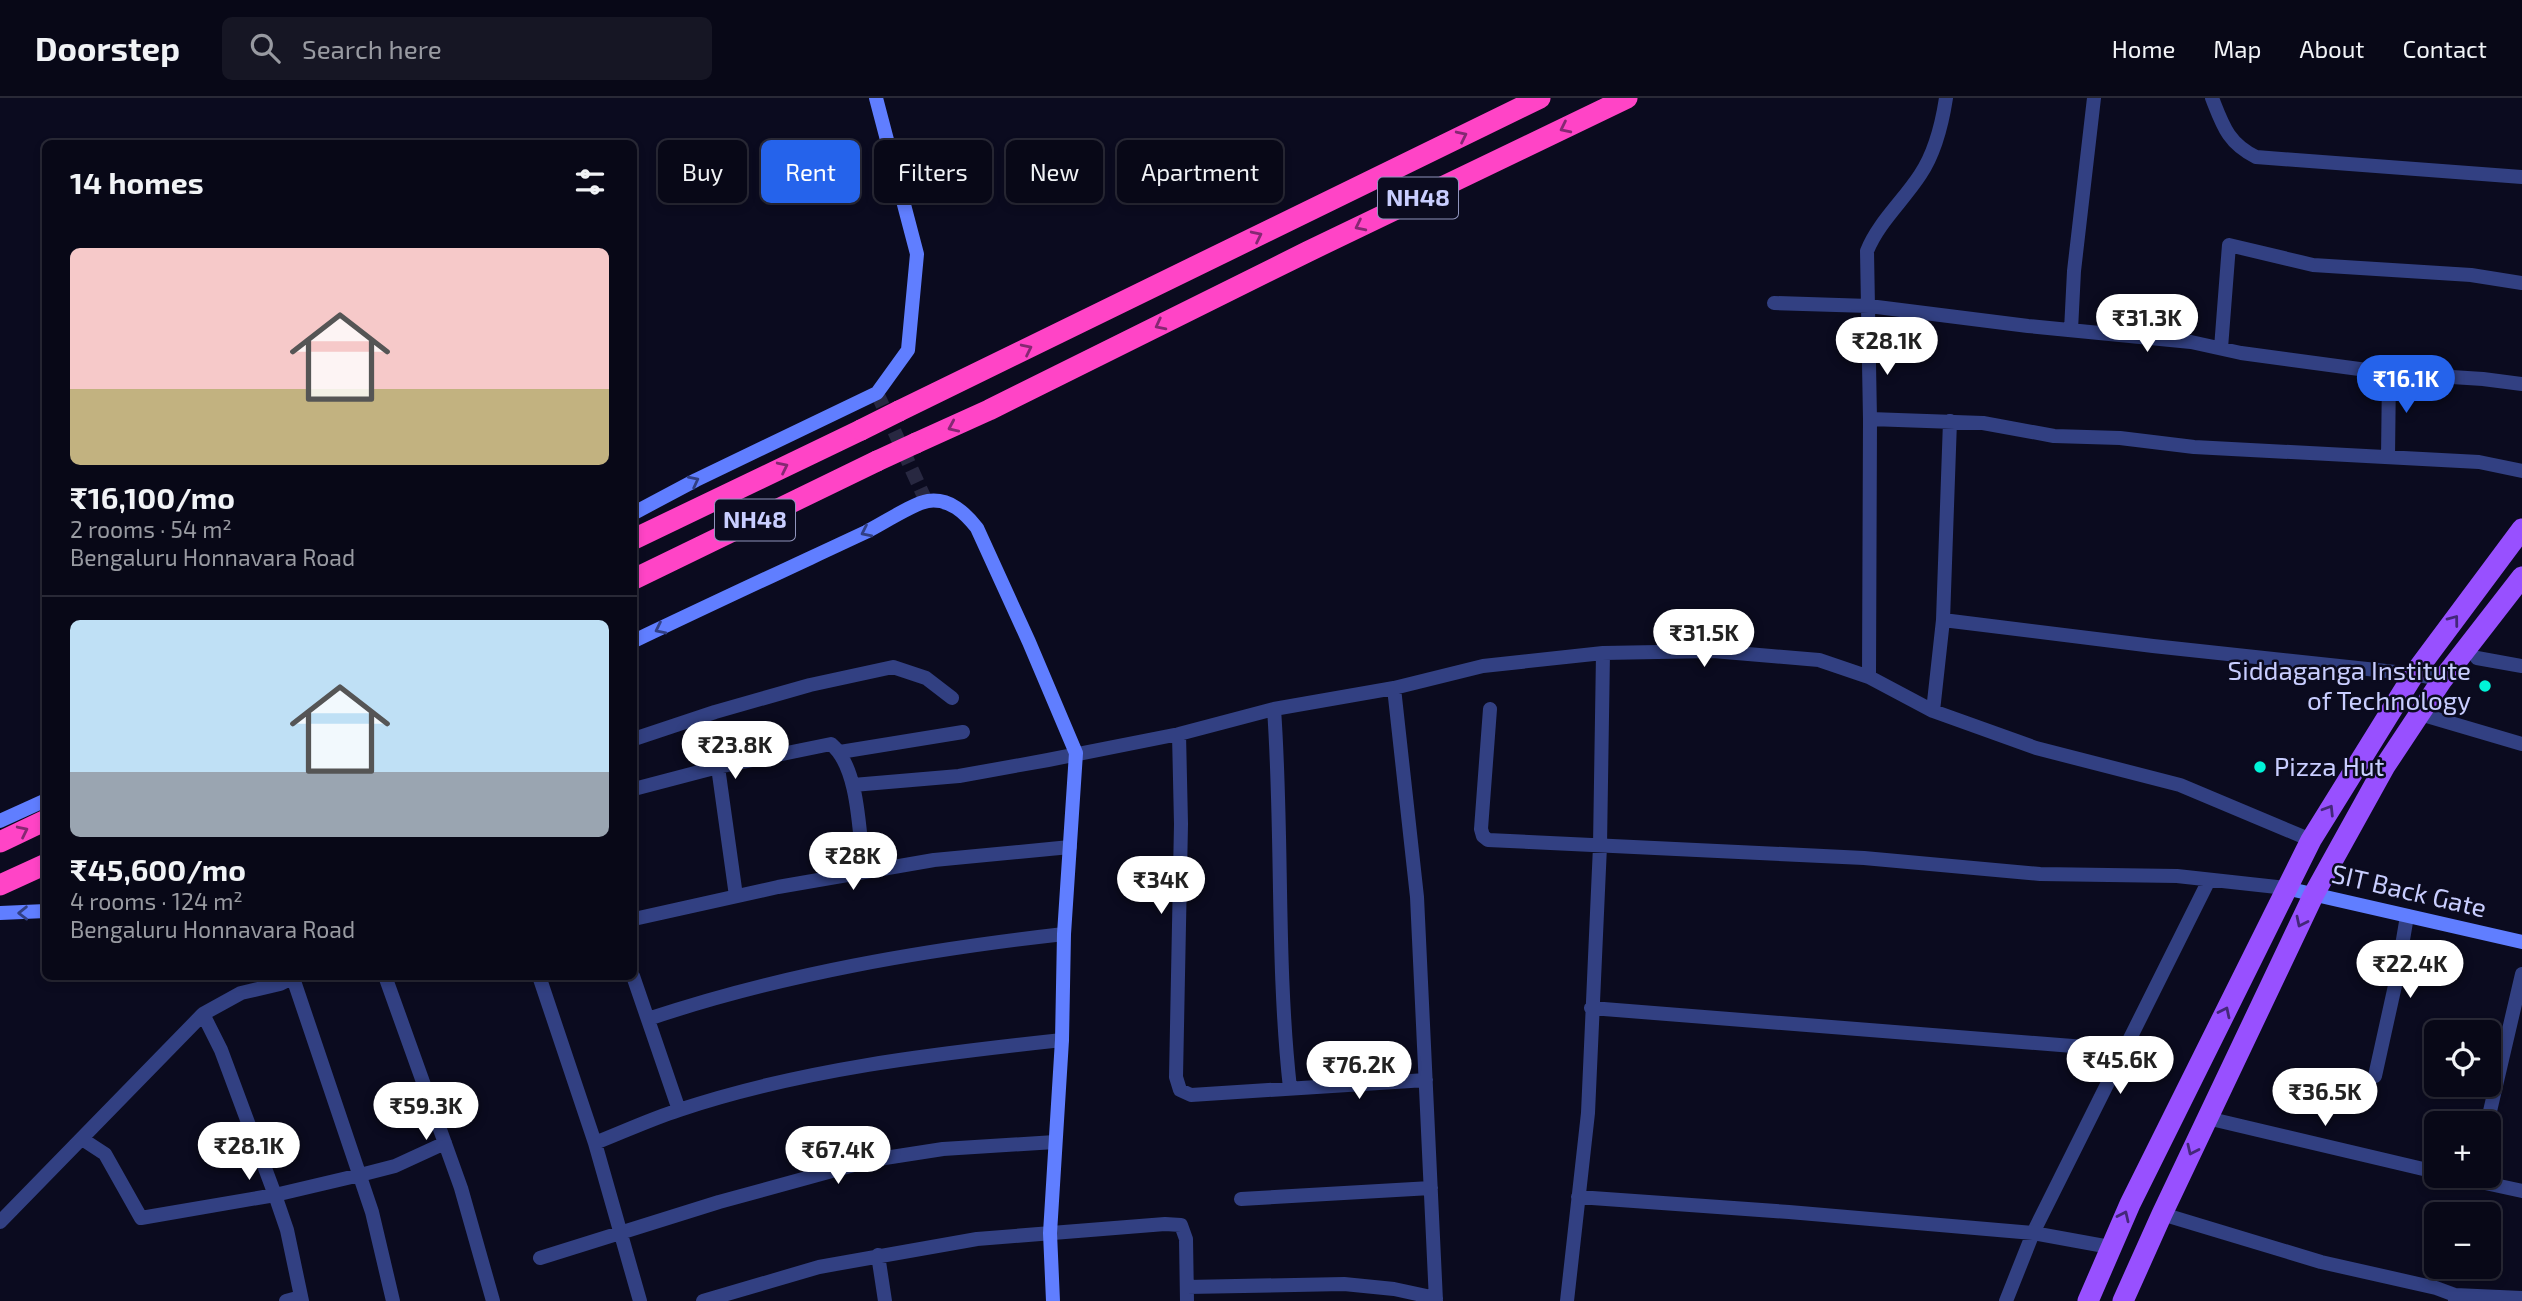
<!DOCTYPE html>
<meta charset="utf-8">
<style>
:root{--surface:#080817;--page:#161624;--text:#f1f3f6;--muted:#989aa1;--line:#292936;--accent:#2563eb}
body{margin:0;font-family:"Exo 2",sans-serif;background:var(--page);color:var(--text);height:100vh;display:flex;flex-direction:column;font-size:26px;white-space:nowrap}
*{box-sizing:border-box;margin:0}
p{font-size:23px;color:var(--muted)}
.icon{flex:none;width:38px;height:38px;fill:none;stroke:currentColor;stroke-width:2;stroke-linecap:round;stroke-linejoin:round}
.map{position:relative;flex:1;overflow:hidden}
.drawer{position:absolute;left:42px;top:42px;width:595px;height:840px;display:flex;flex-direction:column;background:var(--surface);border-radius:10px;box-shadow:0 4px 10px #0003,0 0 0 2px var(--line)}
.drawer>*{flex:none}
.banner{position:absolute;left:658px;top:42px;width:665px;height:63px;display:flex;gap:14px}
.controls{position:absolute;left:2424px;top:922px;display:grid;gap:14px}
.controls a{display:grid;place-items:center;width:77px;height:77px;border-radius:10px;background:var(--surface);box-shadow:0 4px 10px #0003,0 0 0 2px var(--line);font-size:35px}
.price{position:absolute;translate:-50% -60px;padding:0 16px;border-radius:24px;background:#fff;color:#222;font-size:23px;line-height:46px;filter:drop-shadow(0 2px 4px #0008)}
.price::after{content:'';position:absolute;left:50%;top:42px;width:21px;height:16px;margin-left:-10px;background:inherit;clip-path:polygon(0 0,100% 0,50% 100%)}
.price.active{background:var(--accent);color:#fff}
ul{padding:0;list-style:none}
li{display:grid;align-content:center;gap:14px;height:371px;padding:0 28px}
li+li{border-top:2px solid var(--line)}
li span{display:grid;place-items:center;height:217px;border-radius:10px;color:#555}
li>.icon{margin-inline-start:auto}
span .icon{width:126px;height:126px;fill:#fffc;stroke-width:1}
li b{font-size:30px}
h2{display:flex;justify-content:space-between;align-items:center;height:84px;padding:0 28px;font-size:30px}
.tag{padding:0 24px;border-radius:10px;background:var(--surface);box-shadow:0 4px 10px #0003,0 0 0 2px var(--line);font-size:24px;line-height:63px}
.tag.active{background:var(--accent);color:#fff}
header{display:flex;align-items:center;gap:42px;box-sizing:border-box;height:98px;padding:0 35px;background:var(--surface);border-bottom:2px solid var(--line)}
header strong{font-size:33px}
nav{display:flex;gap:38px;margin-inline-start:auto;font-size:24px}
.search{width:490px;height:63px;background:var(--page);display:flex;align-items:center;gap:18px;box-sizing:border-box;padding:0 24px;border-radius:10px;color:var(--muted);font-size:26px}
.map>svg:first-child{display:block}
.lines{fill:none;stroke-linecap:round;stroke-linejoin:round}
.secondary-tunnel{stroke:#282841;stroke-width:14;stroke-dasharray:14 7;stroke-linecap:butt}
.street{stroke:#324082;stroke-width:14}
.secondary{stroke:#607eff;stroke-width:14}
.primary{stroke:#9850ff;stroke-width:21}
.highway{stroke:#ff44c6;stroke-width:21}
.highway-bridge{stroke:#ff44c6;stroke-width:21}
.oneway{stroke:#852872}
.oneway2{stroke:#313f84}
.oneway3{stroke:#432779}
.poi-dot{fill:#00f4d8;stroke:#0b0b1f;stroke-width:2.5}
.labels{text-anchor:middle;stroke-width:5;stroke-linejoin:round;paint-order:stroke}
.shield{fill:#0b0b1f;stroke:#9094bc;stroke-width:2}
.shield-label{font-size:24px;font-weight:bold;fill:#c9ceff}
.poi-label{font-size:26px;fill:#c9ceff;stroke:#0b0b1f;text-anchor:end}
.street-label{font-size:26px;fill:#c9ceff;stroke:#0b0b1f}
</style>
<header>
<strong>Doorstep</strong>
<div class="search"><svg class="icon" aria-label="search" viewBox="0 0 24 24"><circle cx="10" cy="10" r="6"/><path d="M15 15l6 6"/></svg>Search here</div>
<nav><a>Home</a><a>Map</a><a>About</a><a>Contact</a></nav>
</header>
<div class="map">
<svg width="2522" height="1203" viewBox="0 0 2522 1203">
<rect width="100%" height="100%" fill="#0b0b1f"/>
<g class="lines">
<!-- secondary-tunnel -->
<path class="secondary-tunnel" d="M 877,295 L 926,403"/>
<!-- street -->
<path class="street" d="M 2212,0 C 2223,28 2228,45 2256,59 L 2522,79
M 1774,205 L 1869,208 L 2028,228 L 2191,244 L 2241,255 L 2389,275 L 2483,281 L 2522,286
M 2071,232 L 2074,173 L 2094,0
M 2221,250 L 2229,147 L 2313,167 L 2471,177 L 2522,185
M 1870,321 L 1983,325 L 2054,338 L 2120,340 L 2194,349 L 2479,364 L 2522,373
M 2388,359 L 2389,275
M 1943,522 L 2153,548 L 2414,576 L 2442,582
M 2477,560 L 2522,568
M 1869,579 L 1870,321 L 1867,153 C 1878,125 1903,103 1920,77 C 1935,55 1942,26 1946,0
M 1394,590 L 1417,799 L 1436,1203
M 1274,611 C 1283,737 1276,864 1290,990
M 1490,611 L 1481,731 L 1483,738 L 1488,742 L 1864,760 L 2040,776 L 2177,778 L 2286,790
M 1933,613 L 1943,522 L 1950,323
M 2420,616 L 2522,646
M 1179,636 L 1181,726 L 1176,979 L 1180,992 L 1191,997 L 1426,982
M 634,641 L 715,614 L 810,587 L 893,569 L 926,580 L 952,600
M 840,654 L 963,634
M 718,669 L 736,798
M 853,687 L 959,678 L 1048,662 L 1179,636 L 1274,611 L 1394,590 L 1483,568 L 1603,555 L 1713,553 L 1819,562 L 1869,579 L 1933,613 L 2036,650 L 2180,687 L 2311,742
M 634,691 L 718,669 L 831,646 C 860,670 859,739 864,774
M 634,821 L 778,789 L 934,762 L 1070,749
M 385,878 L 461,1090 L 493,1203
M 539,878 L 595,1045 L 640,1203
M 633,878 L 679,1012
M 293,880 L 372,1114 L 393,1203
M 1591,910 L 2123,952
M 203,916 L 241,895 L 280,886 L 296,878
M 648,921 C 782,876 923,852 1064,836
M 2375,978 L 2396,883 L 2407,818
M 2207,1020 L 2436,1074
M 2487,1026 L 2522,876
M 82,1041 L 105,1056 L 141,1120 L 275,1097 L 360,1077 L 395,1068 L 445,1045
M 595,1045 C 623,1034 651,1021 679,1012 C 802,971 933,956 1062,942
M 2453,1078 L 2522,1093
M 1578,1099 L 1789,1114 L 2033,1135 L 2110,1149
M 1241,1101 L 1431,1090
M 2162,1116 L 2321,1164 L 2436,1190 L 2455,1197 L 2455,1203
M 0,1124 L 203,916 L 221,952 L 275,1097 L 287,1132 L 302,1203
M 878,1157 L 885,1203
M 540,1160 L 719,1104 L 872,1062 L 943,1051 L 1055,1044
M 1187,1189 L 1344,1186 L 1394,1191 L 1436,1200
M 2455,1197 L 2522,1200
M 286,1203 L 301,1199
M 703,1203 L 819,1169 L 977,1141 L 1165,1126 L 1181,1127 L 1186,1141 L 1187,1203
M 1567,1203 L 1588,1015 L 1600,748 L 1603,555
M 2006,1203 L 2033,1135 L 2209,782"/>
<!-- secondary -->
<path class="secondary" d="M 634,415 L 696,382 L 877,295 L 908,252 L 917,156 L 876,0
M 634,543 C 711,506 789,470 866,434 C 882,426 914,405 928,403 C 950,400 965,415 977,430 L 1029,544 L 1076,655 L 1064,836 L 1062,942 L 1050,1135 L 1053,1203
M 0,723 L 46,702
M 2286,790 L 2522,844
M 0,815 L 46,813"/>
<!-- primary -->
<path class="primary" d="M 2088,1203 L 2130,1106 L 2311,742 L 2414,576 L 2522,431
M 2123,1203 L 2162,1116 L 2314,796 L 2385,668 L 2442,582 L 2522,479"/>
<!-- highway -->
<path class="highway" d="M 899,313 L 1540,0
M 916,345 L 989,312 L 1307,154 L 1627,0
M 634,441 L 861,332
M 634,481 L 877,363
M 0,744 L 46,722
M 0,787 L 46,766"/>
<!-- highway-bridge -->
<path class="highway-bridge" d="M 861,332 L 899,313
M 877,363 L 916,345"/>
</g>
<!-- one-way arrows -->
<defs><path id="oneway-chevron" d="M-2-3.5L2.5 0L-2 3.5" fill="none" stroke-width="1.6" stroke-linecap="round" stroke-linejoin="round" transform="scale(1.75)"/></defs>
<g class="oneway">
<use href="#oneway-chevron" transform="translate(1565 30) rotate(154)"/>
<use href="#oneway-chevron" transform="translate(1462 38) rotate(-26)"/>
<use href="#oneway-chevron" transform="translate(1360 128) rotate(154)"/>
<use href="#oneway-chevron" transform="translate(1257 138) rotate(-26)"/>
<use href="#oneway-chevron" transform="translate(1160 227) rotate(153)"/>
<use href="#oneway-chevron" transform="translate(1027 251) rotate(-26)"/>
<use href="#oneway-chevron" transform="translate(953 329) rotate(156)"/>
<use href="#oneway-chevron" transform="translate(783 369) rotate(-26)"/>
<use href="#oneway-chevron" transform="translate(23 733) rotate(-26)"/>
</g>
<g class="oneway2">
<use href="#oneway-chevron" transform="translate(694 383) rotate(-27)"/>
<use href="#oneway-chevron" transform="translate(866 434) rotate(154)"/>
<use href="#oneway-chevron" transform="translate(660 531) rotate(154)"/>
<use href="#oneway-chevron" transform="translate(23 815) rotate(179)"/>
</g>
<g class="oneway3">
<use href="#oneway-chevron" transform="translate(2454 522) rotate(-53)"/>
<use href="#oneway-chevron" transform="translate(2329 712) rotate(-58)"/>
<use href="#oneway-chevron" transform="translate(2301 824) rotate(116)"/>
<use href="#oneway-chevron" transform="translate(2225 914) rotate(-64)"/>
<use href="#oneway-chevron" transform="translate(2192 1052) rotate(115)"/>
<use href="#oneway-chevron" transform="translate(2124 1118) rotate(-65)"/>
</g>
<!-- markers -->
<g class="poi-dot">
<circle cx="2485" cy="588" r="7"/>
<circle cx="2260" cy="669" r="7"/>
</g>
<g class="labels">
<!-- shield labels -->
<g class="shield">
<rect x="1378" y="79.5" width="80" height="41" rx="5"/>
<rect x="715" y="401.5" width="80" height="41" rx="5"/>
</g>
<g class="shield-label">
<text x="1418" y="108">NH48</text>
<text x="755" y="430">NH48</text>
</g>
<!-- poi labels -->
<g class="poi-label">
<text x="2471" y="582">Siddaganga Institute<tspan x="2471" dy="30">of Technology</tspan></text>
<text x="2274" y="678" text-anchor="start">Pizza Hut</text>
</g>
<!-- street labels -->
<g class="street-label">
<text transform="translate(2409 793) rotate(13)" y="9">SIT Back Gate</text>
</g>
</g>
</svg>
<div class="controls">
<a><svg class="icon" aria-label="locate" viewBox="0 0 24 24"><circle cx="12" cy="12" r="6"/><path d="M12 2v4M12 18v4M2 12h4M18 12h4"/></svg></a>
<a>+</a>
<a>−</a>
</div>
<b class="price" style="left:2147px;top:256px">₹31.3K</b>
<b class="price" style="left:1887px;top:279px">₹28.1K</b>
<b class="price active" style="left:2406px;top:317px">₹16.1K</b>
<b class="price" style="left:1704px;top:571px">₹31.5K</b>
<b class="price" style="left:735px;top:683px">₹23.8K</b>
<b class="price" style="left:853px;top:794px">₹28K</b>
<b class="price" style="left:1161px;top:818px">₹34K</b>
<b class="price" style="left:2410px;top:902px">₹22.4K</b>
<b class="price" style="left:2120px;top:998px">₹45.6K</b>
<b class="price" style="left:1359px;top:1003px">₹76.2K</b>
<b class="price" style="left:2325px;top:1030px">₹36.5K</b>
<b class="price" style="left:426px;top:1044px">₹59.3K</b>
<b class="price" style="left:249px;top:1084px">₹28.1K</b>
<b class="price" style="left:838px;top:1088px">₹67.4K</b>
<div class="banner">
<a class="tag">Buy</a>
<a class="tag active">Rent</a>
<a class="tag">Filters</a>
<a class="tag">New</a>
<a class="tag">Apartment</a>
</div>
<section class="drawer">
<h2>14 homes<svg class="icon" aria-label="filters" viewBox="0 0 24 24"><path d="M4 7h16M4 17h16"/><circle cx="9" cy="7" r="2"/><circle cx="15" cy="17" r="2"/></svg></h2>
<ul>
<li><span style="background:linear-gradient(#f6c9c9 65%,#c2b280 0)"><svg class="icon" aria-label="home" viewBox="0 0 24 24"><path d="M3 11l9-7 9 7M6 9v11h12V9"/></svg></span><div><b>₹16,100/mo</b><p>2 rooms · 54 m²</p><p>Bengaluru Honnavara Road</p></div></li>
<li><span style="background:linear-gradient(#bfe0f5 70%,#9aa5b1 0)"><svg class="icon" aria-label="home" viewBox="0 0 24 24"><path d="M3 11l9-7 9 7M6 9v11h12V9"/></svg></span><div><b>₹45,600/mo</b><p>4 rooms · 124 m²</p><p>Bengaluru Honnavara Road</p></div></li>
</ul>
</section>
</div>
